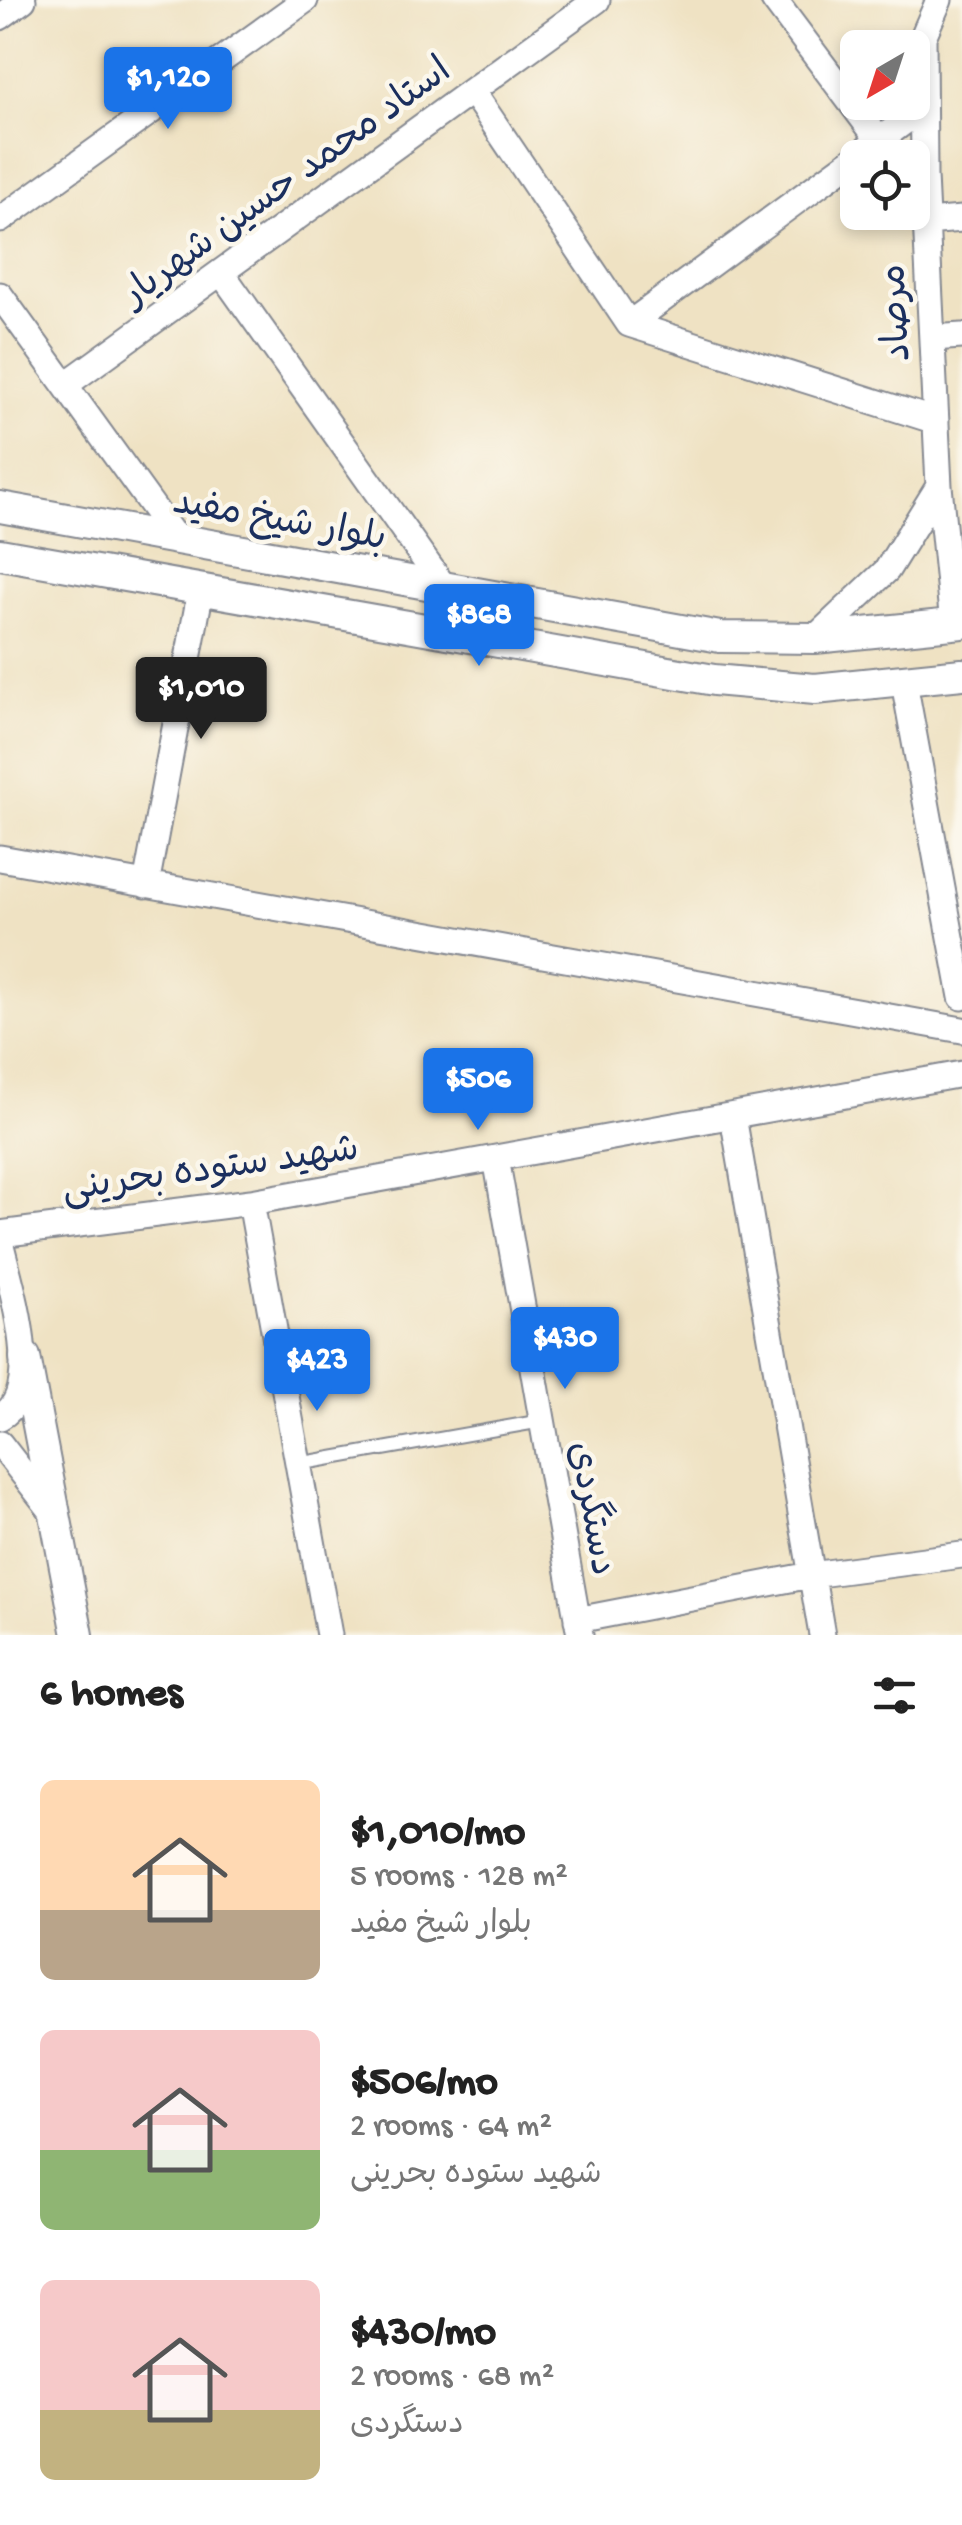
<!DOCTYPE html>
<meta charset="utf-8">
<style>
:root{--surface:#fff;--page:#f6f6f6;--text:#222;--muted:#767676;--accent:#1a73e8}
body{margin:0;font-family:"Gochi Hand","Playpen Sans Arabic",sans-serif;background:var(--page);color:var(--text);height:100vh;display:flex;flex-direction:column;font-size:38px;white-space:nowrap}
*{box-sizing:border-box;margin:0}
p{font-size:32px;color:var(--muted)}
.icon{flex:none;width:55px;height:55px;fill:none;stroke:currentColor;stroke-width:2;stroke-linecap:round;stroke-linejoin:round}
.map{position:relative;height:1635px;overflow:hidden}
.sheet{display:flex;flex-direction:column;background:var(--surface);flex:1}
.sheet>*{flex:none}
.needle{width:65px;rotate:219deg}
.controls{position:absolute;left:840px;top:30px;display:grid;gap:20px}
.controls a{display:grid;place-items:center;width:90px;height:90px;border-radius:15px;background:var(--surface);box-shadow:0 5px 15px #0003;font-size:50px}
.price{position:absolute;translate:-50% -85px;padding:0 22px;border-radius:10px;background:var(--accent);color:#fff;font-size:32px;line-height:65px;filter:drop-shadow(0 2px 5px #0008)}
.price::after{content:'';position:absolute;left:50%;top:60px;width:30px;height:22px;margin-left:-15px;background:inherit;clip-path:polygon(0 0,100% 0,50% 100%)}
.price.selected{background:#222;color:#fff}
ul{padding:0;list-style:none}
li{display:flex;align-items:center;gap:30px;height:250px;padding:0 40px}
li span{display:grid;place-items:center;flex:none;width:280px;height:200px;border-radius:15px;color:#555}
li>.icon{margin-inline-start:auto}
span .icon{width:120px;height:120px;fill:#fffc;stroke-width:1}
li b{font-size:42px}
h2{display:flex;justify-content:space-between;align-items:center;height:120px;padding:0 40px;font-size:42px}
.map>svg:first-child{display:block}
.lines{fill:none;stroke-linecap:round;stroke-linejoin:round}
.service-casing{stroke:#858890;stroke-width:16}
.minor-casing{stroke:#858890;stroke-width:29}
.tertiary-casing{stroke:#858890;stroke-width:34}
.service{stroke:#fff;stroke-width:12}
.minor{stroke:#fff;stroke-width:25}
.tertiary{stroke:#fff;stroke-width:30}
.labels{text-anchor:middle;stroke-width:9;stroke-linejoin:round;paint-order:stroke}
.street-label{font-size:38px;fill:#1b2f5e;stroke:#fbf7ec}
</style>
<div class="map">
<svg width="962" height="1635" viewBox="0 0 962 1635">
<rect width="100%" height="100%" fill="#fbf7ec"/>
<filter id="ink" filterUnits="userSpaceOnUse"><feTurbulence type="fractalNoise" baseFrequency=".01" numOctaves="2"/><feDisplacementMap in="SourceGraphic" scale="20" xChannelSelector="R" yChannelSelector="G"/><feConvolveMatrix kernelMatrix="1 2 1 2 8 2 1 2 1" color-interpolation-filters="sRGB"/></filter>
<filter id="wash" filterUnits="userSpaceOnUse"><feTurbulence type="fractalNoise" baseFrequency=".0048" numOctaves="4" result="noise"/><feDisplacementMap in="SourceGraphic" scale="40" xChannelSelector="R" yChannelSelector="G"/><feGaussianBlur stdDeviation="2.25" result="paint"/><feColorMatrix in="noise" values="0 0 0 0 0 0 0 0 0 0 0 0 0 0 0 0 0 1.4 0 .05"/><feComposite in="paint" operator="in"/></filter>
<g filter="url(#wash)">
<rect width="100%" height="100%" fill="#efe2c3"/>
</g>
<g filter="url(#ink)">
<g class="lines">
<defs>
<path id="service" d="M 298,1464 L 542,1421"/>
<path id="minor" d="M 774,0 L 879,140
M 939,0 L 923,37 L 924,176 L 939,486 L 953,624
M 0,17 L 23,0
M 472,91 L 629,324 L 936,421
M 0,220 L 305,0
M 926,222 L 962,219
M 221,272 L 444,587
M 0,295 L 176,539
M 629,324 L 923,108
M 932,338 L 962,336
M 65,385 L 597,0
M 815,638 L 887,570 L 939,486
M 904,682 L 962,997
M 0,858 L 962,1030
M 146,885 L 201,589
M 733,1116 L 822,1635
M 496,1158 L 580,1635
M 251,1202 L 329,1635
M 0,1234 L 251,1202 L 962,1074
M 0,1241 C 9,1281 47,1393 0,1417
M 0,1444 L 52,1511
M 577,1620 L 811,1575 L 962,1555"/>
<path id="tertiary" d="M 0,507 L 720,637 L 815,638 L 962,623
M 0,554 L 714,680 L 815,689 L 962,674
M 25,1357 L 78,1635"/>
</defs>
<!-- service casing -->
<use href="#service" class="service-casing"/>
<!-- minor casing -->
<use href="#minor" class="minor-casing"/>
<!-- tertiary casing -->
<use href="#tertiary" class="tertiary-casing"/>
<!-- service -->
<use href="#service" class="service"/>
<!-- minor -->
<use href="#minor" class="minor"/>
<!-- tertiary -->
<use href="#tertiary" class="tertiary"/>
</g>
</g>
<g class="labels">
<!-- street labels -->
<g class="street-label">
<text transform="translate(285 180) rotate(-36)" y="13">استاد محمد حسین شهریار</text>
<text transform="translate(893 313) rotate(-93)" y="13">مرصاد</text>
<text transform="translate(280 517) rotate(10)" y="13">بلوار شیخ مفید</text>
<text transform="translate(210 1166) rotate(-8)" y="13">شهید ستوده بحرینی</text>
<text transform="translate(595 1508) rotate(80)" y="13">دستگردی</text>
</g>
</g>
</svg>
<div class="controls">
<a><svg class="needle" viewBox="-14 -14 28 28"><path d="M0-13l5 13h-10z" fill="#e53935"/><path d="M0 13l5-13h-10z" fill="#767676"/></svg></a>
<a><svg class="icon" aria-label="locate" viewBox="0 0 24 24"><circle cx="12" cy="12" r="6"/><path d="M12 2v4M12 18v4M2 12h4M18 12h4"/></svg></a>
</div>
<b class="price" style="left:168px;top:132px">$1,120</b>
<b class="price" style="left:479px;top:669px">$868</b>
<b class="price selected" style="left:201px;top:742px">$1,010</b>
<b class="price" style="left:478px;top:1133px">$506</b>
<b class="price" style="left:565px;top:1392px">$430</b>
<b class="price" style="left:317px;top:1414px">$423</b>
</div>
<section class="sheet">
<h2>6 homes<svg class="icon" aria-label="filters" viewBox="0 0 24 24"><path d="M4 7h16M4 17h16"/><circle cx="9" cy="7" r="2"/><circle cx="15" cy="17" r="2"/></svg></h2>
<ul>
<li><span style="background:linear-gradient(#ffd9b3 65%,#b9a48a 0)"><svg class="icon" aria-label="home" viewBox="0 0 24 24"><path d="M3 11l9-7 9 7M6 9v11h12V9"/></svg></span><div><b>$1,010/mo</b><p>5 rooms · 128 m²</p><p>بلوار شیخ مفید</p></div></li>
<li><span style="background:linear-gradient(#f6c9c9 60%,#8fb573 0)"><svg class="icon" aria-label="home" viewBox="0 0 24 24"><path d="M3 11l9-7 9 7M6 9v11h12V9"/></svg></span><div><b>$506/mo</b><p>2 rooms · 64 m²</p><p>شهید ستوده بحرینی</p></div></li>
<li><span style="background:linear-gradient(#f6c9c9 65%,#c2b280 0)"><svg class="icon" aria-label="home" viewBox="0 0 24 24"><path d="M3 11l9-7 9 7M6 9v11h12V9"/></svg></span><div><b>$430/mo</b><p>2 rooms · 68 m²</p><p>دستگردی</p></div></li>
</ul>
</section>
